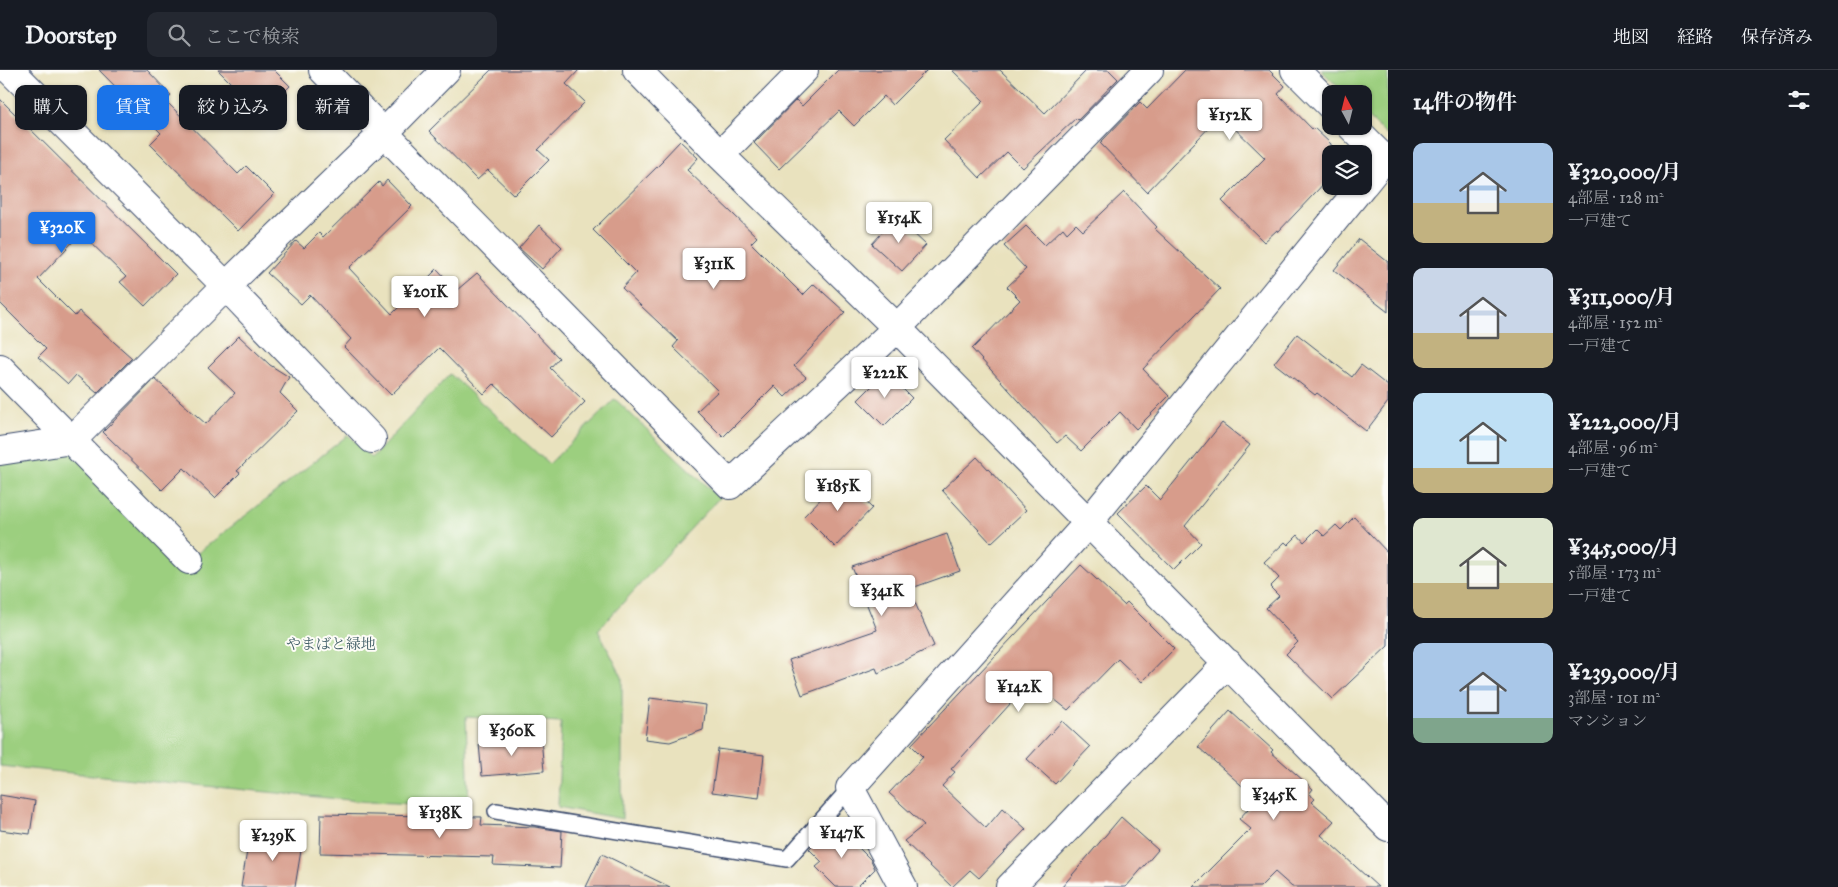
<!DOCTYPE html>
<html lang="ja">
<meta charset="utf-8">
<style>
:root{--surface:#171b24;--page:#242831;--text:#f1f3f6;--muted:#9ea1a6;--line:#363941;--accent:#1a73e8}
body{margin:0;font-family:"IM FELL Great Primer","Noto Serif JP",serif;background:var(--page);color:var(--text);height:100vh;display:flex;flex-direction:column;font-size:19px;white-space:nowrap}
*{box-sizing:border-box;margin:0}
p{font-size:16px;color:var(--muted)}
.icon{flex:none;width:28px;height:28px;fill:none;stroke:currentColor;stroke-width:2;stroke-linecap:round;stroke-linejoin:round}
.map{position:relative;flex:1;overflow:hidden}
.side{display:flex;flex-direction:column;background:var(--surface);width:450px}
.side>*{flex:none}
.guide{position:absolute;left:15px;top:15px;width:475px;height:45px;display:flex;gap:10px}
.needle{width:32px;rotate:353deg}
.tools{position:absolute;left:1322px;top:15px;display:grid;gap:10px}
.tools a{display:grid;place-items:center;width:50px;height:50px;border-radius:10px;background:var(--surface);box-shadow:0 1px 4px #0004;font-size:25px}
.price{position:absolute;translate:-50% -42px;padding:0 11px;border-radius:5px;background:#fff;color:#222;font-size:16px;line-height:32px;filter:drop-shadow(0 1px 2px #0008)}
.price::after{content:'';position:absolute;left:50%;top:30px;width:15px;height:11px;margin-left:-8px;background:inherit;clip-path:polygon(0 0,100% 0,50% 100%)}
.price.on{background:var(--accent);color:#fff}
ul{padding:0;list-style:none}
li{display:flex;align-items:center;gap:15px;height:125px;padding:0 25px}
li span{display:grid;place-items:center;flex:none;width:140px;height:100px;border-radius:10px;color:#555}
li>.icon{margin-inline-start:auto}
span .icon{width:60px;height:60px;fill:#fffc;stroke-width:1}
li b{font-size:21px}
h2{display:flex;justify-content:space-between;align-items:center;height:60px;padding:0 25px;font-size:21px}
.pill{padding:0 18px;border-radius:10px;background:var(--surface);box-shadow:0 1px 4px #0004;font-size:18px;line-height:45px}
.pill.on{background:var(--accent);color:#fff}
header{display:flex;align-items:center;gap:30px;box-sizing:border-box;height:70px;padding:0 25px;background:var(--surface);border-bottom:1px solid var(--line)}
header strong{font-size:24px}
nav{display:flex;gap:28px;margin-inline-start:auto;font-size:18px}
.search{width:350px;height:45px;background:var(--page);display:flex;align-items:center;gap:12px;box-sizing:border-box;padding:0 18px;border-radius:10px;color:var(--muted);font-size:19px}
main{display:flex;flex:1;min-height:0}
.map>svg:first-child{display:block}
.green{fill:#9ccf7f;stroke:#5c7f6e}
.building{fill:#d79c8b}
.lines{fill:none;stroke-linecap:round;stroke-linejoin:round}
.service-casing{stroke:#3a4a6c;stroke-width:18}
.minor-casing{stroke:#3a4a6c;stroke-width:30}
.service{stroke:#fff;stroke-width:15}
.minor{stroke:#fff;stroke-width:28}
.labels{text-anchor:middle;stroke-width:4;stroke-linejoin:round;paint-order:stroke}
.park-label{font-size:15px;fill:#425f68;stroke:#fdfcf7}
</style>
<header>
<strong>Doorstep</strong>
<div class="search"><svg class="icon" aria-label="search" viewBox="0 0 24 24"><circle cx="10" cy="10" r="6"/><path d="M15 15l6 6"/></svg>ここで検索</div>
<nav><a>地図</a><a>経路</a><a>保存済み</a></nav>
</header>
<main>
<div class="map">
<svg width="1388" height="817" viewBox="0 0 1388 817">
<rect width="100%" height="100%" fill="#fdfcf7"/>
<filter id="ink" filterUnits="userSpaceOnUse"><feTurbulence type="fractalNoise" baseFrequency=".02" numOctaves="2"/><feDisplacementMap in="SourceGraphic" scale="10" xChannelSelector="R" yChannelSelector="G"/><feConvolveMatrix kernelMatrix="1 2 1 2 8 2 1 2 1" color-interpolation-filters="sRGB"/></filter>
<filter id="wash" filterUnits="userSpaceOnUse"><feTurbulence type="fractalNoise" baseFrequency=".0096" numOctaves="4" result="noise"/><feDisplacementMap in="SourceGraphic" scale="20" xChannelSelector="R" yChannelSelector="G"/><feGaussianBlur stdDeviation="1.12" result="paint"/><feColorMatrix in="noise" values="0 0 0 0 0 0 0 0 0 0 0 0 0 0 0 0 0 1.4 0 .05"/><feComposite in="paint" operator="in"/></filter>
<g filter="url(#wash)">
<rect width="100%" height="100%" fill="#e9e2be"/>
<!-- green -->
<path class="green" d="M 1321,0 L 1388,0 L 1388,63 L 1386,65 L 1364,43 L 1364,24 L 1345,24 Z
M 450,304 L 549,394 L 615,329 L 719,428 L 598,560 L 622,607 L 622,749 L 558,737 L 561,652 L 466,647 L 469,736 L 370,732 L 0,696 L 0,385 L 72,370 L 189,490 L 348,365 L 372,388 Z"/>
<g id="blocks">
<!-- building -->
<path class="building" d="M 99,0 L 147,0 L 171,25 L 166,31 L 238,104 L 246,96 L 274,124 L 238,161 L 150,74 L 161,63 Z
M 218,0 L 274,0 L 290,16 L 262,44 Z
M 491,0 L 579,0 L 566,14 L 585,32 L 538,80 L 549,90 L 514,125 L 488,100 L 477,110 L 429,61 Z
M 838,0 L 927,0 L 892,35 L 884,26 L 854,56 L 839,41 L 779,99 L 754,73 L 796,30 L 802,36 Z
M 952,0 L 1000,0 L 1045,43 L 1087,0 L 1109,0 L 1118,9 L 1078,50 L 1076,48 L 1023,98 L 1007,82 L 980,108 L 944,70 L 984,31 Z
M 1185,0 L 1269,0 L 1285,16 L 1278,24 L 1313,60 L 1314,58 L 1331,74 L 1331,106 L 1278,162 L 1277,160 L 1264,172 L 1222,131 L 1265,88 L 1221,45 L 1147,122 L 1100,73 L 1140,32 L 1147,39 Z
M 0,29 L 176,204 L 145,236 L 120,212 L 126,207 L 81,163 L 38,209 L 75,246 L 79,241 L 132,288 L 97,323 L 76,305 L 68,314 L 38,287 L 46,279 L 0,233 Z
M 680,71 L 698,88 L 687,100 L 757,167 L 751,173 L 803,225 L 814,214 L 845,242 L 794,296 L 806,307 L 785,327 L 774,316 L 723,367 L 697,341 L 718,321 L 673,277 L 678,271 L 622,218 L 636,203 L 593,160 L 663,91 L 662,90 Z
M 387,110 L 412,136 L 349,198 L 392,244 L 437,199 L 457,220 L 477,203 L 559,288 L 550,298 L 585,332 L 551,367 L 494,314 L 484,324 L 439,278 L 391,325 L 344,277 L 351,269 L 310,225 L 301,234 L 267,203 L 296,171 L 304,178 L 319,163 L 323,167 L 379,112 L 382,116 Z
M 1124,122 L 1157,157 L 1155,159 L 1220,219 L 1143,299 L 1169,326 L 1136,359 L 1120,342 L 1081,381 L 1065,366 L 1057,373 L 972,279 L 1020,230 L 1007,217 L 1026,199 L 1004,176 L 1026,156 L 1045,175 L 1063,158 L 1067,163 L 1076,154 L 1083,161 Z
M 896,147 L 926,175 L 902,201 L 872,174 Z
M 539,155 L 562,177 L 542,199 L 519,178 Z
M 1359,169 L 1388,192 L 1388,242 L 1334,200 Z
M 1297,264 L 1352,307 L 1361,295 L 1388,316 L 1388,332 L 1366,361 L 1317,323 L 1315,325 L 1274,293 Z
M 239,266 L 270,295 L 289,307 L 280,323 L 298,341 L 237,401 L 240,403 L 215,428 L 184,398 L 162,420 L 103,362 L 155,309 L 206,354 L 235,323 L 208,297 Z
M 886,302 L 912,328 L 884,356 L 858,330 Z
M 1222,353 L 1250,375 L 1185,456 L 1201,473 L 1174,500 L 1118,443 L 1146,416 L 1160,430 Z
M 977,387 L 1026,440 L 991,473 L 942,420 Z
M 841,408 L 872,438 L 835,477 L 804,446 Z
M 1354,447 L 1388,483 L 1388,576 L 1332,629 L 1286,584 L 1298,572 L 1266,538 L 1279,526 L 1270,517 L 1279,508 L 1264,492 L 1285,472 L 1288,475 L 1298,465 L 1304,472 L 1317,459 L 1324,466 L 1336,455 L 1341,460 Z
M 947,464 L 960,501 L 909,519 L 934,576 L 878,603 L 876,598 L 802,625 L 789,590 L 877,560 L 852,497 Z
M 1081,495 L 1124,535 L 1127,532 L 1174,579 L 1142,612 L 1118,589 L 1068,640 L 1031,611 L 951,699 L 955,702 L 942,716 L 986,758 L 1003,738 L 1026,759 L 979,808 L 970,800 L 952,817 L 904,771 L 924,755 L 889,723 L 923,687 L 911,675 Z
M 650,628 L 706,635 L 703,660 L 670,672 L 645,669 Z
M 1230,641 L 1273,680 L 1271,682 L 1313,719 L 1309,724 L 1315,729 L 1312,732 L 1334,751 L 1321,765 L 1378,817 L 1292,817 L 1275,802 L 1260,817 L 1193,817 L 1251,759 L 1239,749 L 1257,729 L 1198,677 Z
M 1062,651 L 1090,677 L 1055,714 L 1027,689 Z
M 541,668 L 544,701 L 482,706 L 479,674 Z
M 718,679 L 764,685 L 759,728 L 712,722 Z
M 0,725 L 35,731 L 30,764 L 0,760 Z
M 321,744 L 482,747 L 481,755 L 535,757 L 562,761 L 560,798 L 493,795 L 494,787 L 320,783 Z
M 1121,747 L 1158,780 L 1126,817 L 1062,817 Z
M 834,753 L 871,790 L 875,799 L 857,817 L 836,817 L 816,797 L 822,792 L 809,779 Z
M 269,763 L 303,768 L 295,817 L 241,817 L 249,769 L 268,772 Z
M 602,784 L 670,817 L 586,817 Z"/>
</g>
</g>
<g filter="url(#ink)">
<use href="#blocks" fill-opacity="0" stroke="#3a4a6c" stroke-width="1"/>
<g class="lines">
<defs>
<path id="service" d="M 496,741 L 787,789 L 850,718"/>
<path id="minor" d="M 10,0 L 226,216 L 384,63 L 323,0
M 446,0 L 384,63 L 730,415 L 897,258 L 1149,0
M 637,0 L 720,85 L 897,258 L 1388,757
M 1295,0 L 1331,36
M 1351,56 L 1384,89 L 1364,114
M 720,85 L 804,0
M 0,298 L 189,490
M 0,381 L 72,370 L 226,216 L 372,369
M 903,817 L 850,718 L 1088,453 L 1362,116
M 1010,817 L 1228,593"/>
</defs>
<!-- service casing -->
<use href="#service" class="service-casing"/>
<!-- minor casing -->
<use href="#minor" class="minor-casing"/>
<!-- service -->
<use href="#service" class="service"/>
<!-- minor -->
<use href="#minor" class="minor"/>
</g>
</g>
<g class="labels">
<!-- park labels -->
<g class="park-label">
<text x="331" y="579">やまばと緑地</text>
</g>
</g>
</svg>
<div class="tools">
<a><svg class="needle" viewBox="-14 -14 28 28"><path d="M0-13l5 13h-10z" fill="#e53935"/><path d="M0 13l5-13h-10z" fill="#9ea1a6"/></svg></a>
<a><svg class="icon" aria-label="layers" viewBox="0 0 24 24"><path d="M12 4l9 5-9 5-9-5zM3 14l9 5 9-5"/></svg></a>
</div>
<b class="price" style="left:1230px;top:71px">¥152K</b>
<b class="price" style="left:899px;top:174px">¥154K</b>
<b class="price on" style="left:62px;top:184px">¥320K</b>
<b class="price" style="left:714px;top:220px">¥311K</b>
<b class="price" style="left:425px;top:248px">¥201K</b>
<b class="price" style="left:885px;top:329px">¥222K</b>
<b class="price" style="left:838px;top:442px">¥185K</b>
<b class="price" style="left:882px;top:547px">¥341K</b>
<b class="price" style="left:1019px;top:643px">¥142K</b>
<b class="price" style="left:512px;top:687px">¥360K</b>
<b class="price" style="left:1274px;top:751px">¥345K</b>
<b class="price" style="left:440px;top:769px">¥138K</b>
<b class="price" style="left:842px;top:789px">¥147K</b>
<b class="price" style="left:273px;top:792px">¥239K</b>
<div class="guide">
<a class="pill">購入</a>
<a class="pill on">賃貸</a>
<a class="pill">絞り込み</a>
<a class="pill">新着</a>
</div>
</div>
<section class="side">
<h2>14件の物件<svg class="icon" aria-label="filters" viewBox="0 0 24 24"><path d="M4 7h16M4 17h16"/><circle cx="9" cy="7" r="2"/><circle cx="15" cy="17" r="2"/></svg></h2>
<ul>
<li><span style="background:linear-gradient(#a9c7e8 60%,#c2b280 0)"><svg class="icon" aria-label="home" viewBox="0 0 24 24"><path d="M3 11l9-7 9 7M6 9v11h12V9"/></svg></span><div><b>¥320,000/月</b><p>4部屋 · 128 m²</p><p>一戸建て</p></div></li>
<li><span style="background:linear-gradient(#c9d6e8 65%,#c2b280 0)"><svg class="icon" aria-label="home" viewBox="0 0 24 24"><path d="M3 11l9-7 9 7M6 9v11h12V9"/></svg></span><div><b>¥311,000/月</b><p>4部屋 · 152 m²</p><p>一戸建て</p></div></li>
<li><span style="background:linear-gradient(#bfe0f5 75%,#c2b280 0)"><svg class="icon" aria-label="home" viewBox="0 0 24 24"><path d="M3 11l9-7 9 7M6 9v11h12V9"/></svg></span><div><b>¥222,000/月</b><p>4部屋 · 96 m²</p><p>一戸建て</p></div></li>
<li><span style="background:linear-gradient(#dfe7d0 65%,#c2b280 0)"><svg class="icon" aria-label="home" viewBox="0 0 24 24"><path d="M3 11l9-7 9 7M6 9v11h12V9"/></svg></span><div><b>¥345,000/月</b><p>5部屋 · 173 m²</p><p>一戸建て</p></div></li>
<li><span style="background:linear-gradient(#a9c7e8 75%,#7fa58c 0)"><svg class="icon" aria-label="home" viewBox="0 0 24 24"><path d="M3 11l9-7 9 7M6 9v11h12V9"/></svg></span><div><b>¥239,000/月</b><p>3部屋 · 101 m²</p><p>マンション</p></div></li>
</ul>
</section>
</main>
